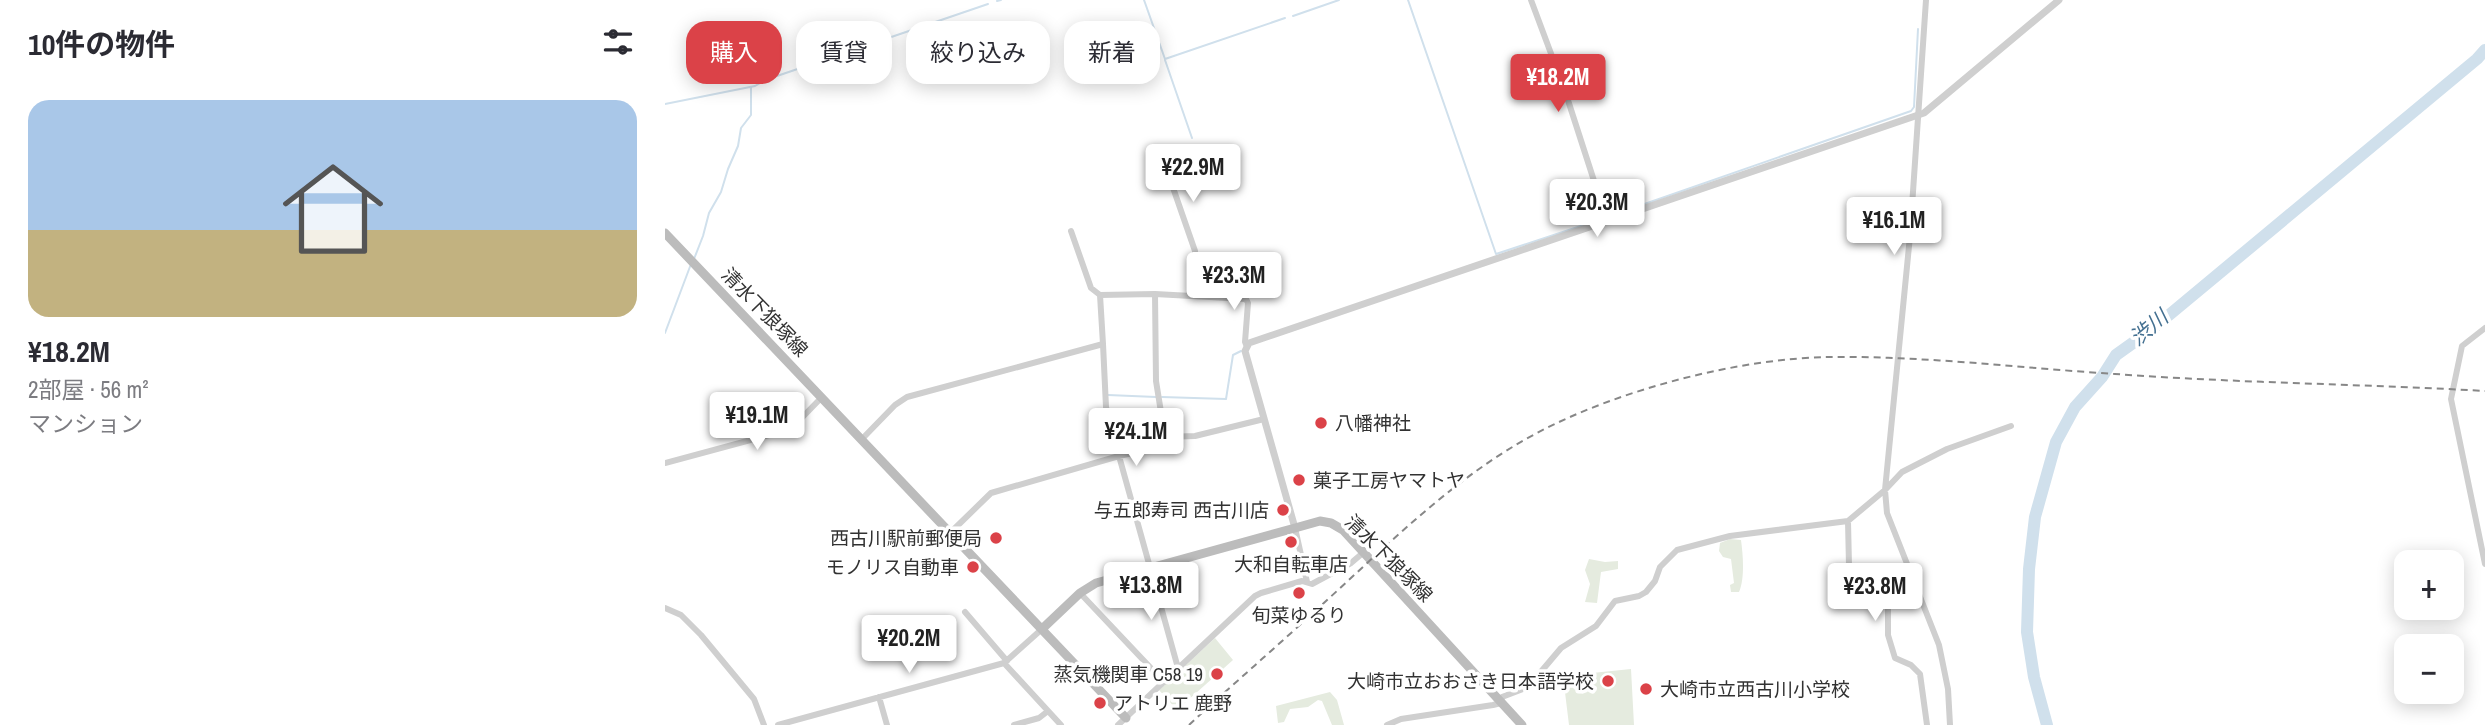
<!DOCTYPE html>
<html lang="ja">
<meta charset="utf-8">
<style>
:root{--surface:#fff;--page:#f2f2f3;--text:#2b2b33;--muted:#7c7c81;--line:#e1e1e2;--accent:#db4248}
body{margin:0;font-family:"Archivo Narrow","Noto Sans JP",sans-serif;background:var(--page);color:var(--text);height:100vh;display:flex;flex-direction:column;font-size:26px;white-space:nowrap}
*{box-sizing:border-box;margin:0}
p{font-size:23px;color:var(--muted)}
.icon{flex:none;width:38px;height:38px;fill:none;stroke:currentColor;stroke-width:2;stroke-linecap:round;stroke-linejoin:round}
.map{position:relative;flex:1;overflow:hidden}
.panel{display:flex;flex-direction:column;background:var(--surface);width:665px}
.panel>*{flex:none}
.guide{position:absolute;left:21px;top:21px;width:665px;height:63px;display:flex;gap:14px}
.buttons{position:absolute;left:1729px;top:550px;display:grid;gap:14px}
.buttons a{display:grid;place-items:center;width:70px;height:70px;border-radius:14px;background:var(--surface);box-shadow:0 4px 18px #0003;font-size:35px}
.price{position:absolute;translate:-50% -60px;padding:0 16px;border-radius:7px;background:#fff;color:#222;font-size:23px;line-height:46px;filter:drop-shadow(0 2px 4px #0008)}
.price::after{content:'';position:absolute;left:50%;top:42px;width:21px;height:16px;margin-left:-10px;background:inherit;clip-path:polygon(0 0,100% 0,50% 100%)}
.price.active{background:var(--accent);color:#fff}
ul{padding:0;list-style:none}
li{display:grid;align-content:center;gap:14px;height:371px;padding:0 28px}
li+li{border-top:2px solid var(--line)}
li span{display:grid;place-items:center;height:217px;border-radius:21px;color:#555}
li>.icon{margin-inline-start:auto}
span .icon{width:126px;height:126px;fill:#fffc;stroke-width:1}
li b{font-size:30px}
h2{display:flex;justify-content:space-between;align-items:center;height:84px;padding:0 28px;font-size:30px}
.tag{padding:0 24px;border-radius:21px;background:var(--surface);box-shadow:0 4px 18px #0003;font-size:24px;line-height:63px}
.tag.active{background:var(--accent);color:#fff}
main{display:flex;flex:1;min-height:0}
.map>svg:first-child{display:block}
.green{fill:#e5ebdf}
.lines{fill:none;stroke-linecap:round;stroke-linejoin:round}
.stream{stroke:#d0e0ec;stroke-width:2}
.river{stroke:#d0e0ec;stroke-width:12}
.minor{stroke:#cfcfcf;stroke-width:6}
.tertiary{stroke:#cfcfcf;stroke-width:7}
.secondary{stroke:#bcbcbc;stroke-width:9}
.rail{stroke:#878787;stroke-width:2;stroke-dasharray:7 5;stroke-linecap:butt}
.poi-dot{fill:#db4248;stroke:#fff;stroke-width:2.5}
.labels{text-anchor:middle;stroke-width:7;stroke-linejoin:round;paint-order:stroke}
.street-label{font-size:19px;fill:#323232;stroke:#fff}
.poi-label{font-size:19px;fill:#323232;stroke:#fff;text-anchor:end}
.water-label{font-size:21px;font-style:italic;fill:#447091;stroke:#fff}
</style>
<main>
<section class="panel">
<h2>10件の物件<svg class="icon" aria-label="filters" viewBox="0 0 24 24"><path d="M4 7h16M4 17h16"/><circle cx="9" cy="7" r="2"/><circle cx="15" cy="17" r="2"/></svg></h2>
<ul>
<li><span style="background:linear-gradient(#a9c7e8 60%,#c2b280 0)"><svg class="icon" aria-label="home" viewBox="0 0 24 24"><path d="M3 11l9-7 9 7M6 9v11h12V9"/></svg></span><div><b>¥18.2M</b><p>2部屋 · 56 m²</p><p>マンション</p></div></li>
</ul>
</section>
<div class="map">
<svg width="1820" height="725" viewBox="0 0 1820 725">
<rect width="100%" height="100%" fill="#fff"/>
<!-- green -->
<path class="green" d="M 1065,539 L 1076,540 C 1078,555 1080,578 1074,592 L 1066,592 L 1065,585 L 1069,583 L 1066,559 L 1058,557 L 1054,551 L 1055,543 Z
M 924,559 L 940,562 L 953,561 L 953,569 L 936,572 L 932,603 L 920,602 L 925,584 L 920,570 Z
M 550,638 L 568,660 L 512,710 L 494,690 Z
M 966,669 L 969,725 L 904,725 L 898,676 Z
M 665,692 L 672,700 L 679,725 L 667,725 L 657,701 L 653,700 L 643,707 L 625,709 L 619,722 L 613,723 L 611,706 Z"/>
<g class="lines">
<!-- stream -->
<path class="stream" d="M 479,0 L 500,59 L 620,18
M 743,0 L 831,254 L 937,219
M 332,1 L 336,0
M 628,16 L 674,0
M 500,60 L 527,138
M 112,76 L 323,4
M 0,104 L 90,86 L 102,79
M 945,216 L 1246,111 L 1249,107 L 1253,29
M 29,259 L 38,236 L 44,213 L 56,192 L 63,169 L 73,146 L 76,128 L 86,115 L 86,87
M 0,333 L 26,264
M 443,395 L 491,397
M 497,397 L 561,399 L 568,355 L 576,351"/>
<!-- river -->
<path class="river" d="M 1382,725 L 1369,677 L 1362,632 L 1364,569 L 1370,517 L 1391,442 L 1410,407 L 1437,377 L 1451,355 L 1486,330 L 1812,59 L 1820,50"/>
<!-- minor -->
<path class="minor" d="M 866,0 L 900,91 L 942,221
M 1261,0 L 1245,236 L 1220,490 L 1222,513 L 1274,645 L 1283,689 L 1285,725
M 497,156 L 530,251 L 529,296
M 406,231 L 426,288 L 435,295 L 490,294 L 581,299 L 583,303 L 580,342 L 582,347
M 490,294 L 491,381 L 500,437 L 499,446 L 454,456 L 513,668
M 435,295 L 438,344
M 1820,328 L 1797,346 L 1786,399 L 1820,564
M 500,437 L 530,436 L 599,419
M 197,439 L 230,405 L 242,397 L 438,344 L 441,407 L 454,456 L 326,493 L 286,532
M 0,463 L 126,429 L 157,397
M 1183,521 L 1184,566 L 1218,592 L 1223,602 L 1223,635 L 1230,658 L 1246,665 L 1255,674 L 1262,725
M 630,528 L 642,582
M 415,593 L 499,682
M 0,608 L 16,615 L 36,635 L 89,699 L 99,725
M 300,612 L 342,661
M 339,663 L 396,725
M 214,697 L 222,725
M 113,725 L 339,663 L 377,629
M 349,725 L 374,718 L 383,711
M 453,725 L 590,596 L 596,593 L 637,581 L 647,584 L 686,563 L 699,552
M 722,725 L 736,719 L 828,705 L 836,703 L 837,697 L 863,687 L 896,648 L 931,626 L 950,601 L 974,596 L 981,592 L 990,581 L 995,567 L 1012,550 L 1065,536 L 1183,521 L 1220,490 L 1237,472 L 1282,449 L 1346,426"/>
<!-- tertiary -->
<path class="tertiary" d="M 630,528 L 580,351 L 584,343 L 1259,113 L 1394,0"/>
<!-- secondary -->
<path class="secondary" d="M 0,233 L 461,718
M 377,629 L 415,593 L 431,583 L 630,528 L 655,521 L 666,523 L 678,530 L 857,725"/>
<!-- rail -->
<path class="rail" d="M 524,725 C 569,683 616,643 661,601 C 728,540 791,476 872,433 C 953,390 1074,358 1166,357 C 1261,356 1356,368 1450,374 C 1573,383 1697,384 1820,391"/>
</g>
<!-- markers -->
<g class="poi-dot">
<circle cx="656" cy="423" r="7"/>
<circle cx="634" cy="480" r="7"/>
<circle cx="618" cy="510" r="7"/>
<circle cx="331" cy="538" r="7"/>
<circle cx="626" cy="542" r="7"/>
<circle cx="308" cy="567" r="7"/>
<circle cx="634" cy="593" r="7"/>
<circle cx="552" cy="674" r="7"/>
<circle cx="943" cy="681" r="7"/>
<circle cx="981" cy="689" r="7"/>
<circle cx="435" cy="703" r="7"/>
</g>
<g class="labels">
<!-- street labels -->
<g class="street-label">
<text transform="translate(100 312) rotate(46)" y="7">清水下狼塚線</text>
<text transform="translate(724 558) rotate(45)" y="7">清水下狼塚線</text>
</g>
<!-- poi labels -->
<g class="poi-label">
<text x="670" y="430" text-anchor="start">八幡神社</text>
<text x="648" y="487" text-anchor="start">菓子工房ヤマトヤ</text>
<text x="604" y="517">与五郎寿司 西古川店</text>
<text x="317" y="545">西古川駅前郵便局</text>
<text x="626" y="571" text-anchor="middle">大和自転車店</text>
<text x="294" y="574">モノリス自動車</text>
<text x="634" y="622" text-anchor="middle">旬菜ゆるり</text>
<text x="538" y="681">蒸気機関車 C58 19</text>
<text x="929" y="688">大崎市立おおさき日本語学校</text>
<text x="995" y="696" text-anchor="start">大崎市立西古川小学校</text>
<text x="449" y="710" text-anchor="start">アトリエ 鹿野</text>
</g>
<!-- water labels -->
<g class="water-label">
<text transform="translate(1484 328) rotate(-40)" y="7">渋川</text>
</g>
</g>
</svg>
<div class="buttons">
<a>+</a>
<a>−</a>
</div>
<b class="price active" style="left:893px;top:114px">¥18.2M</b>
<b class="price" style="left:528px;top:204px">¥22.9M</b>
<b class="price" style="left:932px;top:239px">¥20.3M</b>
<b class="price" style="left:1229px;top:257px">¥16.1M</b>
<b class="price" style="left:569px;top:312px">¥23.3M</b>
<b class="price" style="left:92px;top:452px">¥19.1M</b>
<b class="price" style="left:471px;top:468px">¥24.1M</b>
<b class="price" style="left:486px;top:622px">¥13.8M</b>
<b class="price" style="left:1210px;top:623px">¥23.8M</b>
<b class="price" style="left:244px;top:675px">¥20.2M</b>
<div class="guide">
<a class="tag active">購入</a>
<a class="tag">賃貸</a>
<a class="tag">絞り込み</a>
<a class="tag">新着</a>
</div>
</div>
</main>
